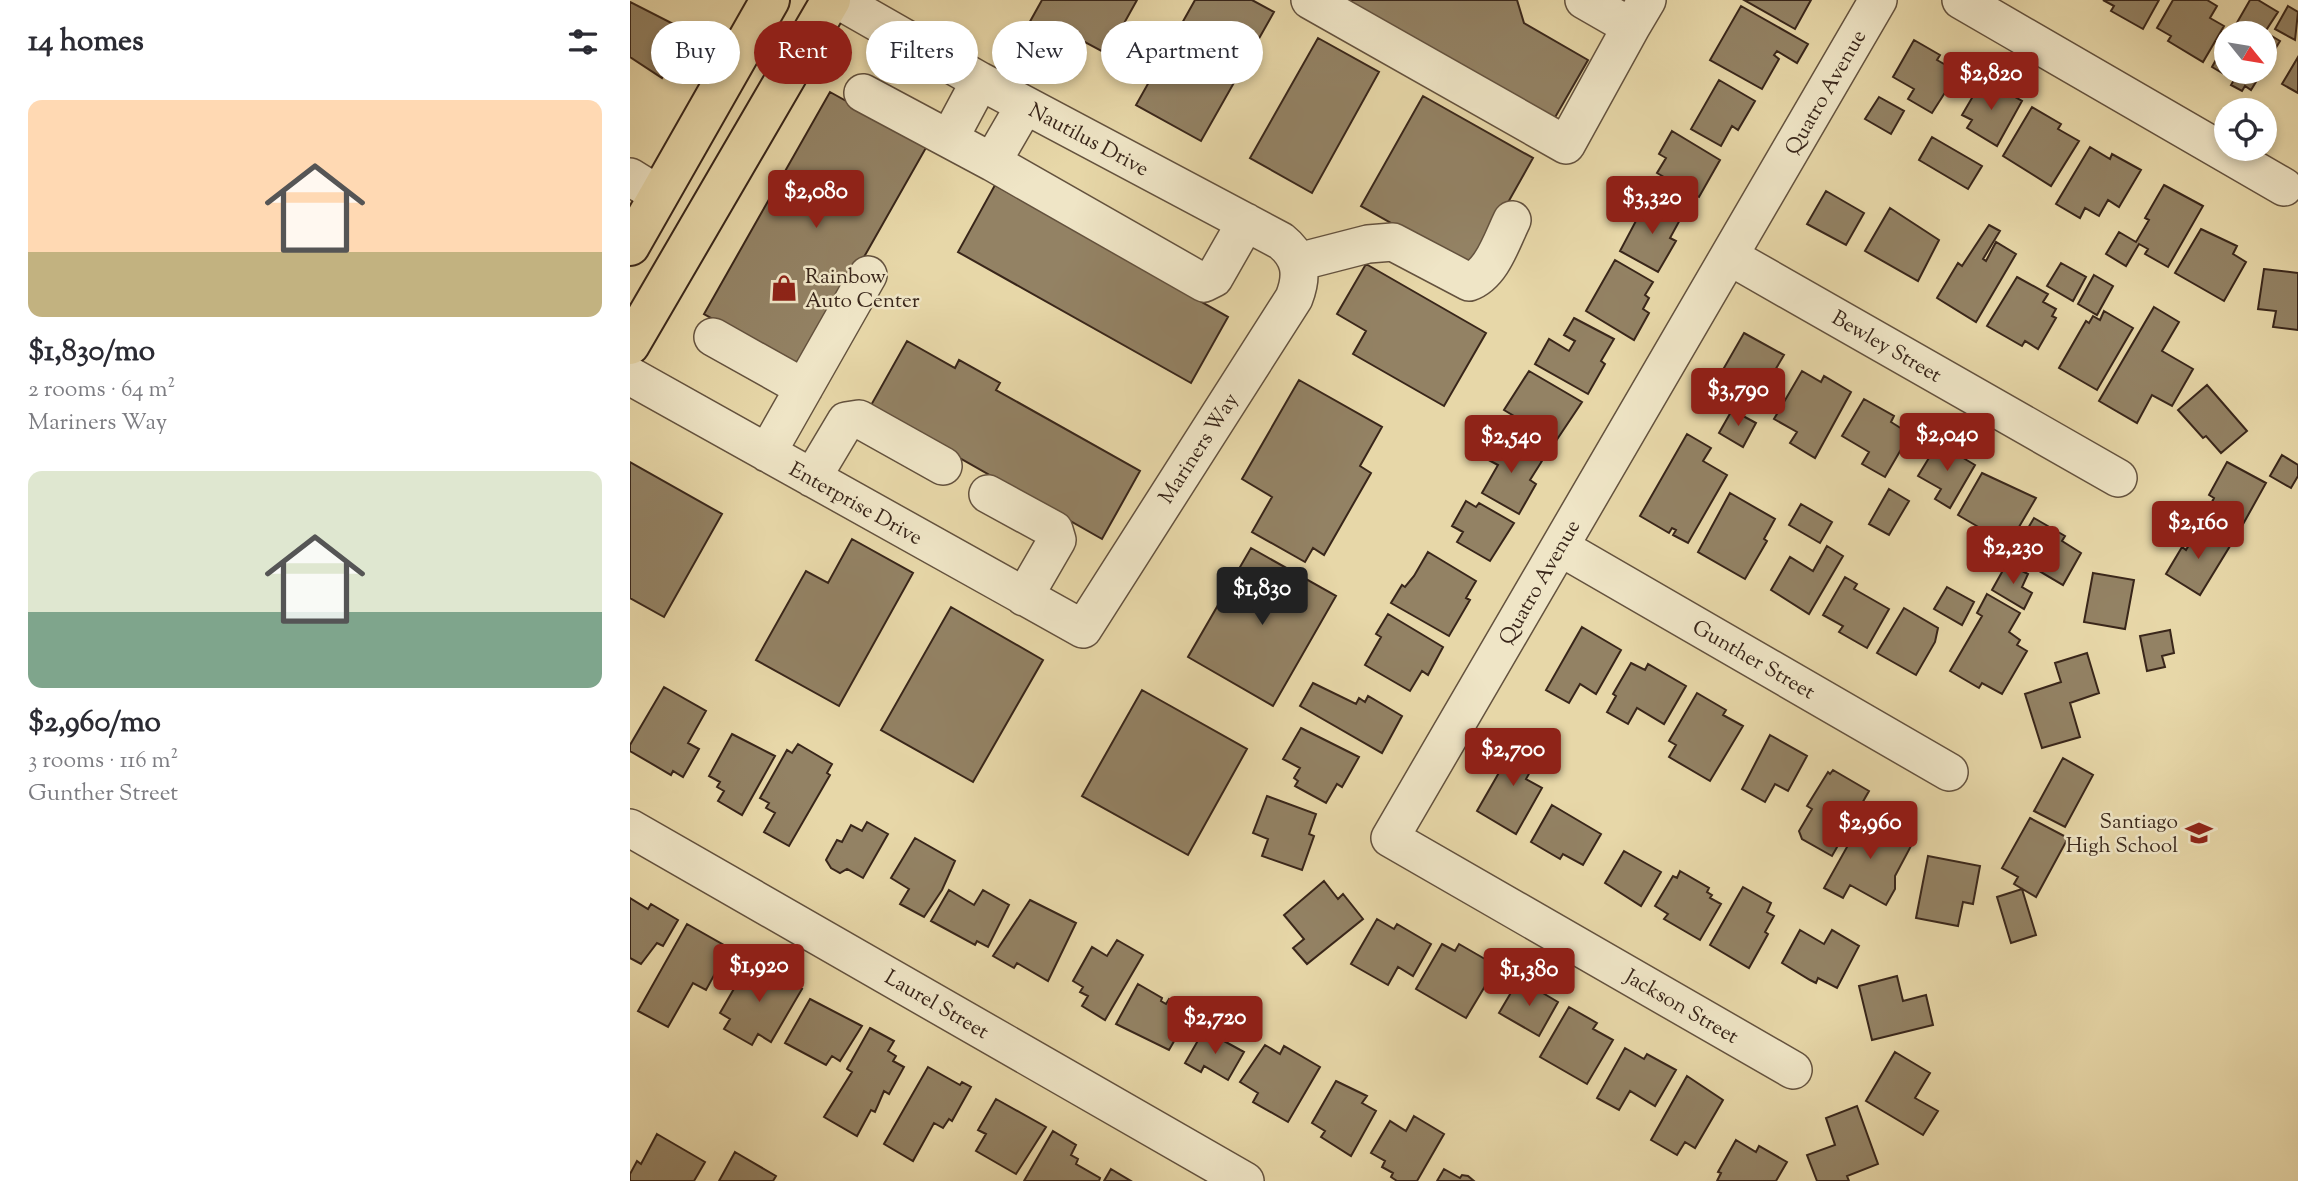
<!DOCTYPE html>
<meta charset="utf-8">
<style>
:root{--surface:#fff;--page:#f2f2f3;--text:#2b2b33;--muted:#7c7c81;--accent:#8f2418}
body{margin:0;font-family:"Sorts Mill Goudy",serif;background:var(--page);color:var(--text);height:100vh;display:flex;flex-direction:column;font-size:26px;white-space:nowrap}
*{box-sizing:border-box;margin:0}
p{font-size:23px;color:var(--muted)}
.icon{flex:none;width:38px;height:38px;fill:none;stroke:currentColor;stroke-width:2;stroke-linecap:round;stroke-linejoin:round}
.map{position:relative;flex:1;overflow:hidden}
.drawer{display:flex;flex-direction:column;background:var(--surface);width:630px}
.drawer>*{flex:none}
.top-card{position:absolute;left:21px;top:21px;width:665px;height:63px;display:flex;gap:14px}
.needle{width:46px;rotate:120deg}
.buttons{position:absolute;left:1584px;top:21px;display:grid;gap:14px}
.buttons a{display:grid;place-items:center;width:63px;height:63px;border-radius:50%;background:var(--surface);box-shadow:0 4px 10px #0003;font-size:35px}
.price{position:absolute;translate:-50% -60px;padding:0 16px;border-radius:7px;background:var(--accent);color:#fff;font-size:23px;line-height:46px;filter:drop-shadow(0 2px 4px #0008)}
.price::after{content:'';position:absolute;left:50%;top:42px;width:21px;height:16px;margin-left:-10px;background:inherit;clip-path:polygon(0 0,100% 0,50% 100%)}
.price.active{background:#222;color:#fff}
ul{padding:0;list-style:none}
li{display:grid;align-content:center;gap:14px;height:371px;padding:0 28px}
li span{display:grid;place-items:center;height:217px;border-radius:14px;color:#555}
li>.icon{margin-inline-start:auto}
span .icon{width:126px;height:126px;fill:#fffc;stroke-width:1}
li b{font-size:30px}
h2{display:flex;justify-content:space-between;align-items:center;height:84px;padding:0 28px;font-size:30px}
.chip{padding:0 24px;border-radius:32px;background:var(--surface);box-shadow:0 4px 10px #0003;font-size:24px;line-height:63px}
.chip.active{background:var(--accent);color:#fff}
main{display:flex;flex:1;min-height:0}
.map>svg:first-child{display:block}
.building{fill:#938264;stroke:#39261a;stroke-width:2}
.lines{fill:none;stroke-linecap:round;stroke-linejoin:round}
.minor-casing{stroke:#64523e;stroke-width:40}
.major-casing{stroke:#39261a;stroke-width:42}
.minor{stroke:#efe5c6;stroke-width:37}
.major{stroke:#e7d7a8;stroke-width:38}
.labels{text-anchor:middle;stroke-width:5;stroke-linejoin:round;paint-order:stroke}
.street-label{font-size:21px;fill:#39261a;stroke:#efe5c6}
.poi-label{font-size:21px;fill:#39261a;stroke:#efe5c6;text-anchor:start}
</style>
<main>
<section class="drawer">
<h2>14 homes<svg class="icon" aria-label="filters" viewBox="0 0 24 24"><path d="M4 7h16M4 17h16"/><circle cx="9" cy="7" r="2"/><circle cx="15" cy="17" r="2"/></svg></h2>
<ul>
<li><span style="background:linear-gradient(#ffd9b3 70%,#c2b280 0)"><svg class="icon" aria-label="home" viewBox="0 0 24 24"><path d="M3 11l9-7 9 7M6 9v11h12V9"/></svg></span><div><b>$1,830/mo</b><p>2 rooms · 64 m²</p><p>Mariners Way</p></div></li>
<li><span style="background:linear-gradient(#dfe7d0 65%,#7fa58c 0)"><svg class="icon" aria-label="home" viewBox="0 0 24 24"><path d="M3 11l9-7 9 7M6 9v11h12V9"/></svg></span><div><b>$2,960/mo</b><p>3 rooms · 116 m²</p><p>Gunther Street</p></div></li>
</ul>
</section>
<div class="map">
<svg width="1668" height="1181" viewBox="0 0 1668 1181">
<rect width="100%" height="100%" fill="#e7d7a8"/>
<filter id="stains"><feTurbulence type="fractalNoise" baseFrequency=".00286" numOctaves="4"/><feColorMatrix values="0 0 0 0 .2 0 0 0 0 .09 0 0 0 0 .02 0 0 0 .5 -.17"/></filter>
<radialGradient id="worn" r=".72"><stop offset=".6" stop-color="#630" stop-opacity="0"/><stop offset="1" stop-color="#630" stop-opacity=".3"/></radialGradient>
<!-- building -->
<path class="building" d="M 412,0 L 507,0 L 477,54 L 455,42 L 433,80 L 383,52 Z
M 565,0 L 622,0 L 644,12 L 571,141 L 506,105 Z
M 712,0 L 887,0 L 894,23 L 958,60 L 923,121 Z
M 1114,0 L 1181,0 L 1165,29 Z
M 1473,0 L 1529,0 L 1513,29 L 1481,11 L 1484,6 Z
M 1543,0 L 1577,0 L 1587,6 L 1580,18 L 1594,26 L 1573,62 L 1538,41 L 1541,36 L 1527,28 Z
M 1620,0 L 1628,0 L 1648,12 L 1635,32 L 1650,41 L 1634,67 L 1634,33 L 1601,33 Z
M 0,2 L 59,32 L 32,78 L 0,57 Z
M 1111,6 L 1178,44 L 1167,63 L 1147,51 L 1144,55 L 1149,59 L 1132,89 L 1080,60 Z
M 1658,6 L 1668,12 L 1665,40 L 1645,29 Z
M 688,38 L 749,72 L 682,193 L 620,158 Z
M 1284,40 L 1310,55 L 1307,60 L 1328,72 L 1302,113 L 1278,99 L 1284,89 L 1263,77 Z
M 1596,42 L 1596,72 L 1632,72 L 1621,90 L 1615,86 L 1612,91 L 1601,85 L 1604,80 L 1582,67 Z
M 1668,57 L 1668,93 L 1652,84 Z
M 1353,79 L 1392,101 L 1367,146 L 1337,128 L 1342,120 L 1332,115 Z
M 1089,80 L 1125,101 L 1108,130 L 1102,126 L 1091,146 L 1061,129 Z
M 200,92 L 297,146 L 171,368 L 74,314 Z
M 793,96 L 903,158 L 841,268 L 731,206 Z
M 1249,97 L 1274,111 L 1261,134 L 1235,119 Z
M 1402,107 L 1431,124 L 1428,129 L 1449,141 L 1421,186 L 1373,156 Z
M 1042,131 L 1090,160 L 1069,197 L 1027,173 L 1036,158 L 1029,154 Z
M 1302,137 L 1352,166 L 1338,189 L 1289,160 Z
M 1460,147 L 1480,159 L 1482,154 L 1511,170 L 1489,207 L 1478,200 L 1469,216 L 1455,208 L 1450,218 L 1426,204 Z
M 365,185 L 598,317 L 561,383 L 328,252 Z
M 1534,185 L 1573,206 L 1538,267 L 1515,254 L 1518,249 L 1509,244 L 1496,266 L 1476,254 L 1489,232 L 1506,242 L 1519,220 L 1515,218 Z
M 1196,191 L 1234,213 L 1216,245 L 1177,224 Z
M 1017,200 L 1051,218 L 1040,238 L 1046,241 L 1028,272 L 990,251 Z
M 1260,208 L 1309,240 L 1288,281 L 1235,251 Z
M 1359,225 L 1370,231 L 1353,259 L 1356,261 L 1366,242 L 1386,254 L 1346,322 L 1307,298 L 1328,263 L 1332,266 Z
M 1571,229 L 1607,246 L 1603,254 L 1616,262 L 1594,301 L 1545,273 Z
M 985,260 L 1023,282 L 1015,295 L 1019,298 L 1013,309 L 1019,313 L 1004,340 L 956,311 Z
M 1431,263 L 1456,277 L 1443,301 L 1417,286 Z
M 736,264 L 856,333 L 814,406 L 723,354 L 736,331 L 707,314 Z
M 1634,269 L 1668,273 L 1668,330 L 1643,327 L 1646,311 L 1628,309 Z
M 1464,275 L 1483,286 L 1467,315 L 1448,304 Z
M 1387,277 L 1418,294 L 1413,302 L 1426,309 L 1422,316 L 1426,318 L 1408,349 L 1395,341 L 1392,346 L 1357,326 Z
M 1524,307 L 1549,322 L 1532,351 L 1563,369 L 1542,406 L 1522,395 L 1507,423 L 1469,401 Z
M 1474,311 L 1503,328 L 1467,390 L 1429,368 L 1456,321 L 1459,323 L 1463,316 L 1470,320 Z
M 944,318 L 984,339 L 971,361 L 975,364 L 958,394 L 905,364 L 919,339 L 939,351 L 945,341 L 934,335 Z
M 1114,333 L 1154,355 L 1128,399 L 1120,404 L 1108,397 L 1102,407 L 1079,394 Z
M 277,341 L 325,368 L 329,360 L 370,383 L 366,390 L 510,471 L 472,539 L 240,407 Z
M 899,371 L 952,402 L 926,441 L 874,410 Z
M 1172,371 L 1191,382 L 1194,376 L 1221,392 L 1185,458 L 1160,443 L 1167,432 L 1144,419 Z
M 669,380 L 752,427 L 730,466 L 741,473 L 694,555 L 683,548 L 675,562 L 622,532 L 642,497 L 612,479 Z
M 1577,385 L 1617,431 L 1591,453 L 1576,436 L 1573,438 L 1548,410 Z
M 1234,399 L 1264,416 L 1261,422 L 1280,434 L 1255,477 L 1232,464 L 1239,452 L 1212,436 Z
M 1102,410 L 1126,423 L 1113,447 L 1089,433 Z
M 1057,434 L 1081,448 L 1073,461 L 1097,475 L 1058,543 L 1043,535 L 1046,530 L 1042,528 L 1039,533 L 1010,516 Z
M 865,436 L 912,461 L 900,480 L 906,484 L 889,514 L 852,493 L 868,465 L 853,457 Z
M 1308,443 L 1345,465 L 1320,508 L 1305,499 L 1311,489 L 1288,476 Z
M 1652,455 L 1668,465 L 1668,476 L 1661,488 L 1640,476 Z
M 0,462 L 92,514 L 34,617 L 0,598 Z
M 1597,462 L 1636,483 L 1607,535 L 1574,517 L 1584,498 L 1579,495 Z
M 1352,473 L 1406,498 L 1376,549 L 1359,539 L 1362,535 L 1328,515 Z
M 1259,489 L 1279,501 L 1259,535 L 1239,524 Z
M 1100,493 L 1145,519 L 1134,539 L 1137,541 L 1115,579 L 1068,552 Z
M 836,501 L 846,507 L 849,503 L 884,523 L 860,561 L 827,542 L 833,532 L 822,526 Z
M 1171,504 L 1202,522 L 1190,543 L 1159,525 Z
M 1404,518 L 1435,536 L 1432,541 L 1451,553 L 1433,585 L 1382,555 Z
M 1569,528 L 1600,546 L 1570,595 L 1536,574 L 1552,547 L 1556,550 Z
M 222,539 L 283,573 L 209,706 L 126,660 L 176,571 L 198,583 Z
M 1197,546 L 1213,556 L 1179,614 L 1141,590 L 1160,557 L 1183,571 Z
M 621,548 L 706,596 L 643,706 L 558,657 Z
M 798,552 L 846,581 L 836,598 L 840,600 L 819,636 L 761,603 L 772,585 L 775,587 L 784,576 Z
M 1377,563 L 1398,574 L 1392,587 L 1402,593 L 1394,609 L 1362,590 Z
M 1463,573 L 1504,580 L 1495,629 L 1454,622 Z
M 1215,577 L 1227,584 L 1224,589 L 1259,609 L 1237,648 L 1209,632 L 1213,626 L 1193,615 Z
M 1317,587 L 1344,602 L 1332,625 L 1304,609 Z
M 1357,594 L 1390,613 L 1379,632 L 1390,640 L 1387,645 L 1397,651 L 1372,694 L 1352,683 L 1349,688 L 1320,671 L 1352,616 L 1347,613 Z
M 321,607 L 413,660 L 343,782 L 251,730 Z
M 1274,608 L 1308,628 L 1305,642 L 1286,675 L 1247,653 Z
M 758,614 L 813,647 L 798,675 L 792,671 L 780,691 L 735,665 L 751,637 L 746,634 Z
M 952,627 L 991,650 L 966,694 L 950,684 L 939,703 L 916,690 Z
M 1540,630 L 1544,653 L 1532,656 L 1535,667 L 1517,671 L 1510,636 Z
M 1457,653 L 1469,693 L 1440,703 L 1450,737 L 1412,748 L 1395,694 L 1431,682 L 1425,663 Z
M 1001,663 L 1015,670 L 1018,664 L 1056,686 L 1034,724 L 1007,708 L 998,724 L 977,712 L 986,696 L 983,694 Z
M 683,683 L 726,704 L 729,698 L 735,702 L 738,696 L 772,716 L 752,753 L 670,706 Z
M 34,687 L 76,711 L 58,743 L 69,749 L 53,777 L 43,771 L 41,775 L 0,751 L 0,745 Z
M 512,690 L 617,749 L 558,855 L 452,796 Z
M 1067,693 L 1096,710 L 1093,715 L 1113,726 L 1080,781 L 1039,757 L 1046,745 L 1039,741 Z
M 671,728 L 729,757 L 712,787 L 707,784 L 696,803 L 665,786 L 668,781 L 664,778 L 670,768 L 653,759 Z
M 102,734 L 145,756 L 112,815 L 88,801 L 94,791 L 87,787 L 90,782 L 79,776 Z
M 1140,735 L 1177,756 L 1158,791 L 1145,784 L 1135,802 L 1112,789 Z
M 890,736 L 913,749 L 896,779 L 912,788 L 886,834 L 847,811 Z
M 168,744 L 202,764 L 197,773 L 200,775 L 159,846 L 134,832 L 145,813 L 136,808 L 139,803 L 130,798 L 157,750 L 162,753 Z
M 1433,758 L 1463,775 L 1435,827 L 1404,811 Z
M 1203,770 L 1239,791 L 1202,856 L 1172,839 L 1169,831 L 1182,809 L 1177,806 L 1198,772 L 1200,774 Z
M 637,796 L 686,814 L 679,834 L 684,836 L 672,870 L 632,856 L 638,839 L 623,833 Z
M 922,805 L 971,834 L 953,865 L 933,854 L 930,859 L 901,842 Z
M 1236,813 L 1273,833 L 1270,840 L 1281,846 L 1265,876 L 1265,889 L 1256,905 L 1220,885 L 1213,898 L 1194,888 Z
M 1400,818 L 1438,838 L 1406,897 L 1384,884 L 1388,877 L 1372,868 Z
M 237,822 L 258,834 L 233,878 L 217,869 L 210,873 L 201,868 L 196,860 L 207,840 L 212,842 L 221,825 L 232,831 Z
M 285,838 L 325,861 L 312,890 L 294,917 L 270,904 L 279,889 L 261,878 Z
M 994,851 L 1031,872 L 1011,906 L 975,883 Z
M 1298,856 L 1350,866 L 1343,904 L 1333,902 L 1328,926 L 1286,918 Z
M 1050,871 L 1079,888 L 1077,892 L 1082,895 L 1080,898 L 1091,904 L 1070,940 L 1034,919 L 1038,914 L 1025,906 L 1043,876 L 1047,878 Z
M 694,881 L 708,899 L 713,894 L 733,919 L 677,964 L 663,948 L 674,939 L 654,915 Z
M 1113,887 L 1141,903 L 1137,912 L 1144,916 L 1135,932 L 1138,934 L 1119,968 L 1080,945 Z
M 1392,889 L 1406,935 L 1381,943 L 1367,897 Z
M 319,890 L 344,905 L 353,890 L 379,905 L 358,947 L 347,941 L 345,945 L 301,921 Z
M 0,898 L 18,909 L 21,904 L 48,920 L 33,946 L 27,943 L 11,964 L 0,958 Z
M 400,900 L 446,923 L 418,981 L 387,963 L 384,968 L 363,956 Z
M 747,919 L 764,929 L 767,924 L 801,944 L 783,976 L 768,967 L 758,985 L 721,964 Z
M 57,924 L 99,948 L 76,990 L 63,983 L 38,1027 L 8,1011 Z
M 1170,930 L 1194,944 L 1202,930 L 1229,946 L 1207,988 L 1188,978 L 1186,983 L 1180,980 L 1152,963 Z
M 487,940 L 513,955 L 475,1020 L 452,1006 L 458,996 L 450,992 L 453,987 L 443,981 L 462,947 L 477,956 Z
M 812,944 L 825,951 L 829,944 L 867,966 L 836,1018 L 786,989 Z
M 120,961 L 172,989 L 141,1042 L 128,1034 L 122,1045 L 94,1029 L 100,1019 L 90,1013 Z
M 1267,976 L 1273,1001 L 1296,995 L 1303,1025 L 1242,1040 L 1229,986 Z
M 889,979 L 928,1002 L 909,1036 L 869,1013 Z
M 508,984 L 532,998 L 531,1001 L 536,1004 L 539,999 L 561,1012 L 539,1050 L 486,1024 Z
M 180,999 L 232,1026 L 210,1061 L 202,1056 L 196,1065 L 155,1043 Z
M 939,1007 L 967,1023 L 963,1029 L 983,1040 L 957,1084 L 910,1057 Z
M 240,1028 L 264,1041 L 258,1051 L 266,1056 L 263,1061 L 274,1067 L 259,1094 L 254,1091 L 245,1112 L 241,1110 L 227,1136 L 194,1117 L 222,1072 L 217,1069 Z
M 574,1030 L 614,1052 L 598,1080 L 574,1066 L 571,1072 L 555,1063 Z
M 635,1045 L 650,1054 L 654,1046 L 690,1067 L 658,1122 L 623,1102 L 628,1093 L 610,1082 Z
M 995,1048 L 1014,1059 L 1017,1054 L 1046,1070 L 1025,1106 L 1000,1091 L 989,1110 L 967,1098 Z
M 1265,1052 L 1300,1073 L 1285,1098 L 1308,1111 L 1293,1135 L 1236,1101 Z
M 298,1067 L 330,1085 L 332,1082 L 341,1087 L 322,1121 L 319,1119 L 313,1128 L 304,1123 L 283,1161 L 254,1144 Z
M 1057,1076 L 1093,1100 L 1065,1148 L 1055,1142 L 1047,1155 L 1021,1140 Z
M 706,1081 L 737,1096 L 732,1103 L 746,1111 L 721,1156 L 691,1137 L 695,1131 L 682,1123 Z
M 366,1099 L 416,1127 L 386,1174 L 346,1151 L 356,1134 L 348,1130 Z
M 1227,1106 L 1248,1164 L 1217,1176 L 1219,1181 L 1187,1181 L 1177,1155 L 1205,1145 L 1196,1118 Z
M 784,1116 L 814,1134 L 787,1181 L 767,1181 L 761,1177 L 763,1173 L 752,1167 L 755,1161 L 741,1153 L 760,1121 L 776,1131 Z
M 423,1131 L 446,1145 L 441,1155 L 448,1159 L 446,1164 L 470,1178 L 469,1181 L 394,1181 Z
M 27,1134 L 75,1162 L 64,1181 L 0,1181 L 0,1174 L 7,1161 L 11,1164 Z
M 1106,1140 L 1126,1152 L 1129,1146 L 1157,1162 L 1146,1181 L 1087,1181 L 1091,1173 L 1088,1172 Z
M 105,1152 L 146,1176 L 143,1181 L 89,1181 Z
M 481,1169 L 501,1181 L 474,1181 Z
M 814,1169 L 830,1178 L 832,1175 L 838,1176 L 844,1181 L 807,1181 Z"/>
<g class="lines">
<defs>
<path id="minor" d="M 680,0 L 936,145 L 1001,27
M 954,0 L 1001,27 L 1017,0
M 1331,0 L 1654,187
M 233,93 L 362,162
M 395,105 L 362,162 L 574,283 L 584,278 L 616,222
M 319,139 L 350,81
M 0,177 L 29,195
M 1099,256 L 1488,478
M 668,262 L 738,244 L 763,242 L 839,282 C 862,274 872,240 882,220
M 83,337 L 174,388
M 0,376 L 453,629 L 664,298 C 673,275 671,257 651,241 L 350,81 L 208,0
M 137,453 L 238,275
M 182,478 L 216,421 L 229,419 L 313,466
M 358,494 L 424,530 L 427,540 L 394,597
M 930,547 L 1319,772
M 0,828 L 615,1181
M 1163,1070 L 760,838 L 1248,0"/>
<path id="major" d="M 0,246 L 140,0
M 0,345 L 201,0"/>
</defs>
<!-- minor casing -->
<use href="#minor" class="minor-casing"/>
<!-- major casing -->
<use href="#major" class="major-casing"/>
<!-- minor -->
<use href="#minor" class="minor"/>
<!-- major -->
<use href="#major" class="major"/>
</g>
<!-- icons -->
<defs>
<symbol id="shop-bare" viewBox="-9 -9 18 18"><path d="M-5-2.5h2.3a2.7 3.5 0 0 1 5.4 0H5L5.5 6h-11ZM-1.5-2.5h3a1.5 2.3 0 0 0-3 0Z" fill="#8f2418" stroke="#efe5c6" stroke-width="2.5" paint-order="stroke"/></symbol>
<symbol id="school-bare" viewBox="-9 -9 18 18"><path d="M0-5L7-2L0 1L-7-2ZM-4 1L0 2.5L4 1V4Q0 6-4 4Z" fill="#8f2418" stroke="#efe5c6" stroke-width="2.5" paint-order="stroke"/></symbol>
</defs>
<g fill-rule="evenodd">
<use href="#shop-bare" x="135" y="269" width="38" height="38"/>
<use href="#school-bare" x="1550" y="814" width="38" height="38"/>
</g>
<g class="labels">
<!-- street labels -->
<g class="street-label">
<text transform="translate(1195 92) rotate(-60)" y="7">Quatro Avenue</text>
<text transform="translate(459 139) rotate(28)" y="7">Nautilus Drive</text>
<text transform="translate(1257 346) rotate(30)" y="7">Bewley Street</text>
<text transform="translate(568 448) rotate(-57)" y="7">Mariners Way</text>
<text transform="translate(226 503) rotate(29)" y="7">Enterprise Drive</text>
<text transform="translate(909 582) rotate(-60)" y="7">Quatro Avenue</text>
<text transform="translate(1124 659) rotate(30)" y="7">Gunther Street</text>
<text transform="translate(307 1004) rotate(30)" y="7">Laurel Street</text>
<text transform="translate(1052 1006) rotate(30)" y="7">Jackson Street</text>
</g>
<!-- poi labels -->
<g class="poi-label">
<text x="175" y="283">Rainbow<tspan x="175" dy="24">Auto Center</tspan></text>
<text x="1548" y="828" text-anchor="end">Santiago<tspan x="1548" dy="24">High School</tspan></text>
</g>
</g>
<rect width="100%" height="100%" filter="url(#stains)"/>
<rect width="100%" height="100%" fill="url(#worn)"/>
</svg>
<div class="buttons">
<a><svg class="needle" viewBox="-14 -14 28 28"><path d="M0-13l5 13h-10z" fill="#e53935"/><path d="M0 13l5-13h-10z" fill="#7c7c81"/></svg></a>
<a><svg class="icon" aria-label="locate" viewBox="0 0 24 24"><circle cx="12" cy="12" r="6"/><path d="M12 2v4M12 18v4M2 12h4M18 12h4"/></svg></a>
</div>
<b class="price" style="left:1361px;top:112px">$2,820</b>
<b class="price" style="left:186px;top:230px">$2,080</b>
<b class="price" style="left:1022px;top:236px">$3,320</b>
<b class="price" style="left:1108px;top:428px">$3,790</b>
<b class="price" style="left:1317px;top:473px">$2,040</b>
<b class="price" style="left:881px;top:475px">$2,540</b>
<b class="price" style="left:1568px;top:561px">$2,160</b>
<b class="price" style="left:1383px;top:586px">$2,230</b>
<b class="price active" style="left:632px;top:627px">$1,830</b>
<b class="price" style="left:883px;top:788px">$2,700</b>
<b class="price" style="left:1240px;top:861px">$2,960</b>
<b class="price" style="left:129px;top:1004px">$1,920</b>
<b class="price" style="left:899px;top:1008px">$1,380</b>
<b class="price" style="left:585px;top:1056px">$2,720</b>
<div class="top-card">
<a class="chip">Buy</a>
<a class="chip active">Rent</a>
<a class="chip">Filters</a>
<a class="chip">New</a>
<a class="chip">Apartment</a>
</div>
</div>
</main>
